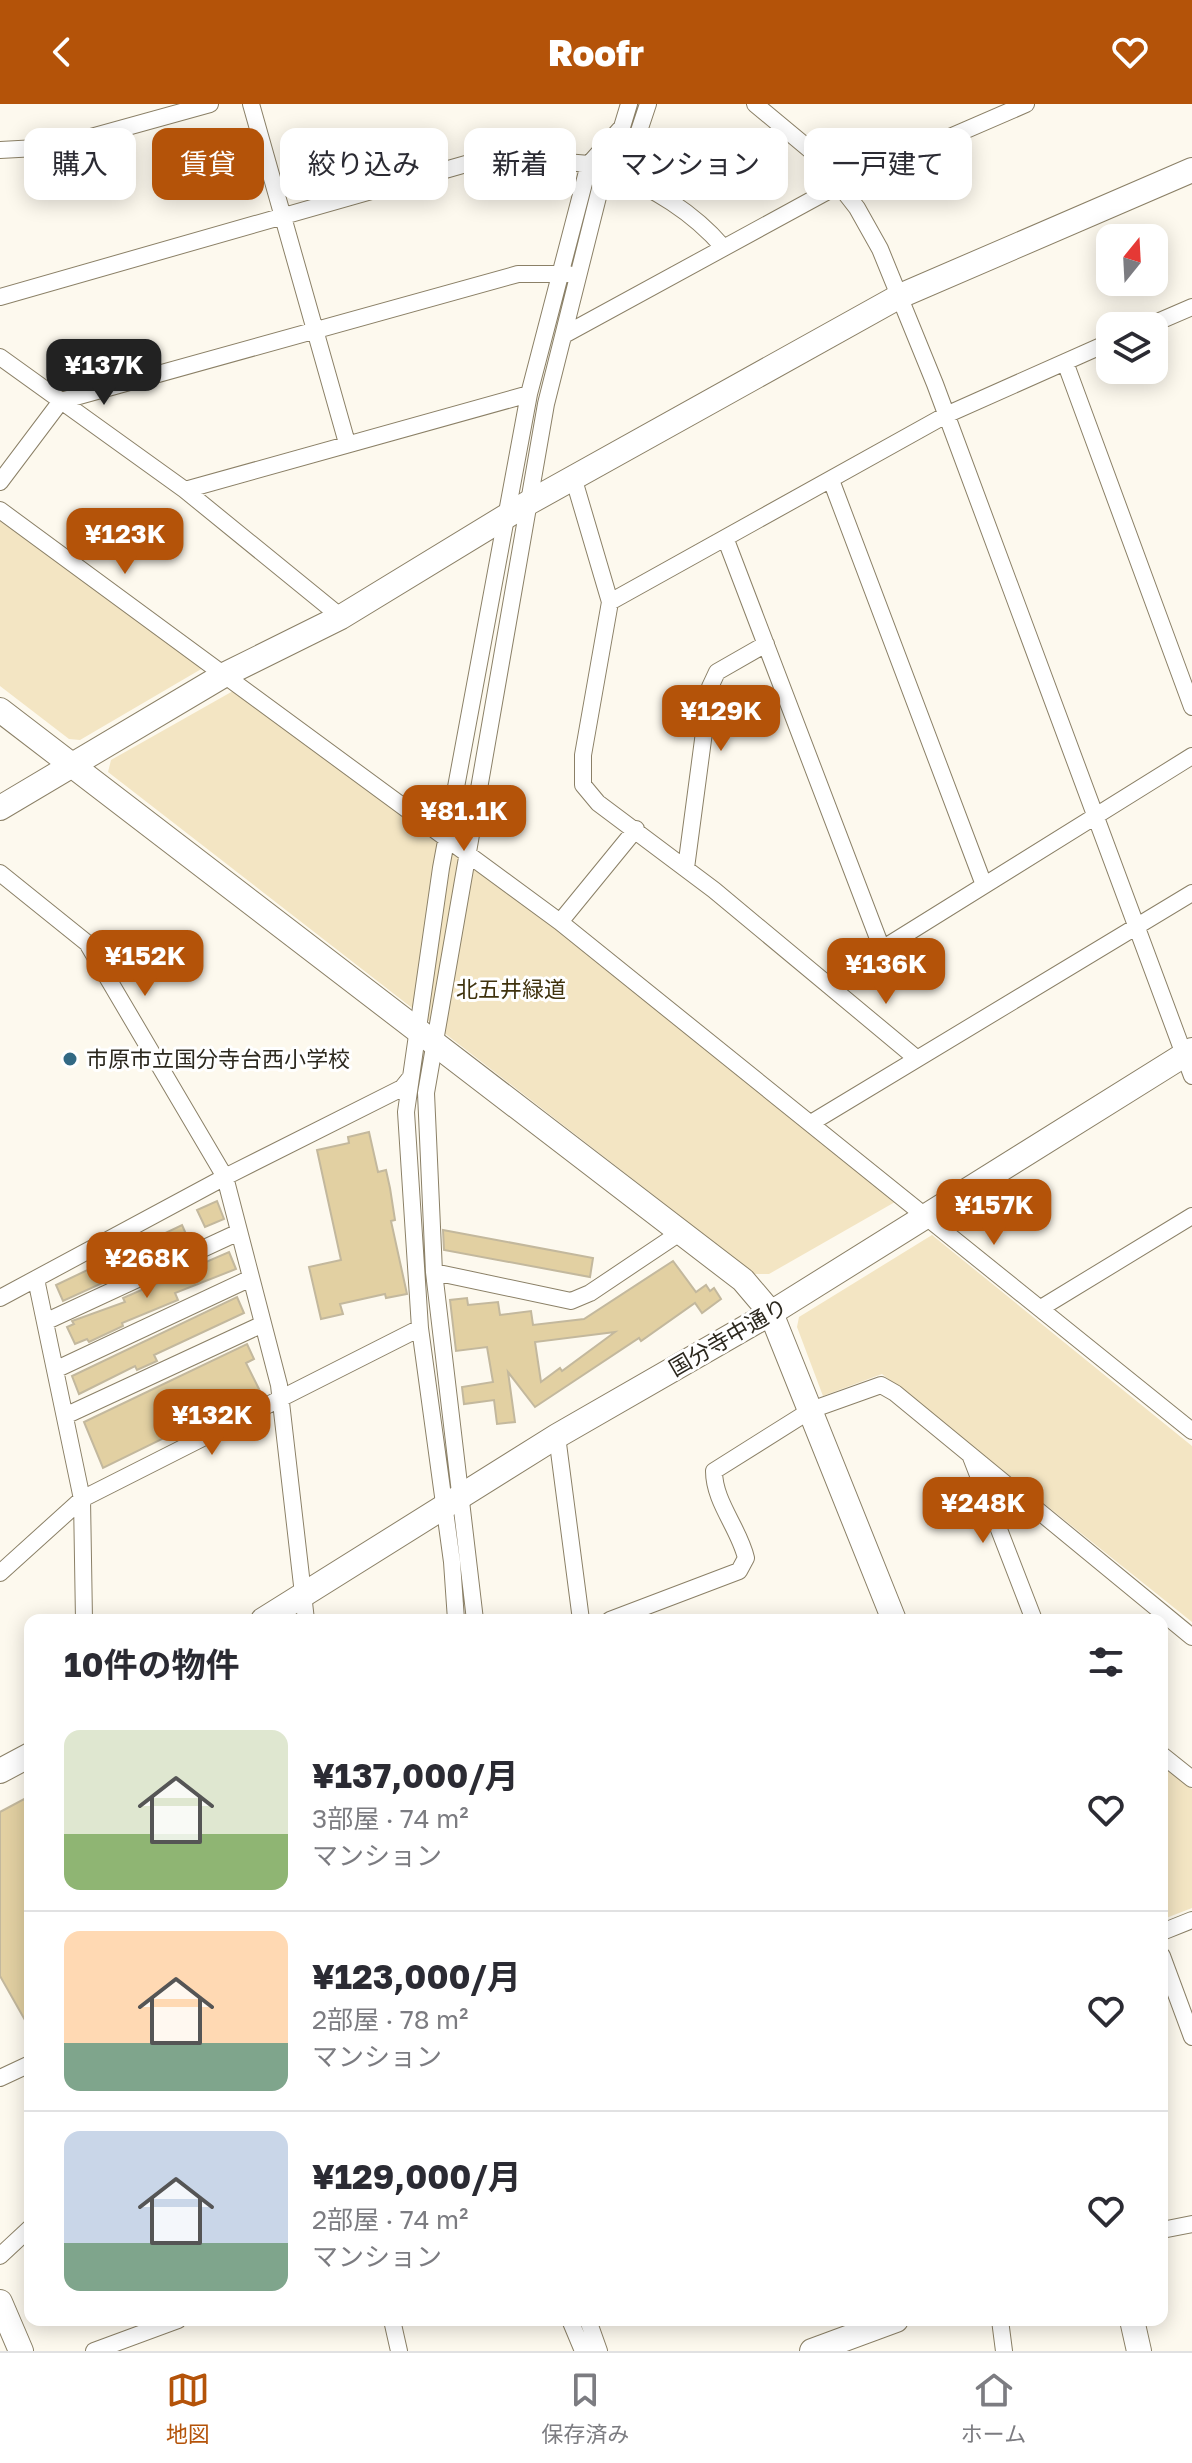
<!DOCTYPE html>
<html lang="ja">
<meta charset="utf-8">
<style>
:root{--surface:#fff;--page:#f7f7f7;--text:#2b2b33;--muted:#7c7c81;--line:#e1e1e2;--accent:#b45309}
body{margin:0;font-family:"Golos Text","Noto Sans JP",sans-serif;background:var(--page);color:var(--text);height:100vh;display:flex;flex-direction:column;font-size:30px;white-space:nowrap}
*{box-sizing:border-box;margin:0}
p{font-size:26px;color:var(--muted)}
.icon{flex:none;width:44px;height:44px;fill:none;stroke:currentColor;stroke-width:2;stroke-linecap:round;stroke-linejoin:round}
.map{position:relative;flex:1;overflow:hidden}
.sheet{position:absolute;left:24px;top:1510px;width:1144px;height:712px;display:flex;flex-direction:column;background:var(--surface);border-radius:16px;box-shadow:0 4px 20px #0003}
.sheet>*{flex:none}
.guide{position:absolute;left:24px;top:24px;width:1144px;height:72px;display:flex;gap:16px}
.needle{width:52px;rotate:18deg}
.controls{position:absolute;left:1096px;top:120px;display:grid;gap:16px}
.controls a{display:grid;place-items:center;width:72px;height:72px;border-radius:16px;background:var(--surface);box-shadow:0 4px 20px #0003;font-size:40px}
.price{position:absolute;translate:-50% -68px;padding:0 18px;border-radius:16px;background:var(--accent);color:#fff;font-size:26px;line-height:52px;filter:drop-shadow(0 2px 4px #0008)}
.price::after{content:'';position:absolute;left:50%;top:48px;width:24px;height:18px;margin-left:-12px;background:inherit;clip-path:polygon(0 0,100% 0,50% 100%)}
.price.active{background:#222;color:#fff}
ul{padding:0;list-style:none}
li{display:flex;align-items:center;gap:24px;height:200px;padding:0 40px}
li+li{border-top:2px solid var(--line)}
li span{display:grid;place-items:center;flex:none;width:224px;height:160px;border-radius:16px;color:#555}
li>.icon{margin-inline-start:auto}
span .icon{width:96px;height:96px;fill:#fffc;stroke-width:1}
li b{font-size:34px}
h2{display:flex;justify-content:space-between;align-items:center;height:96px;padding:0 40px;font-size:34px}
.chip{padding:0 28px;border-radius:16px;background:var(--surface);box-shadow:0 4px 20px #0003;font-size:28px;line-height:72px}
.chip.active{background:var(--accent);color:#fff}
header{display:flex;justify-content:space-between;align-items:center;height:104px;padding:0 40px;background:var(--accent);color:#fff;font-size:36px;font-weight:800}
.tab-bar{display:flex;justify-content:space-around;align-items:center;height:112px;border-top:2px solid var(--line);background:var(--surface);font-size:22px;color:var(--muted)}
.tab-bar a{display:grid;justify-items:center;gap:4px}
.tab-bar .active{color:var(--accent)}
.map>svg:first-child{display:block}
.green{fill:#f3e5c3}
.building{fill:#e2d0a2;stroke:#c3b89d;stroke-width:2;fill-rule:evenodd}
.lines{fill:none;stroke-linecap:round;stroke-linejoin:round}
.street-casing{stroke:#8b8067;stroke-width:18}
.secondary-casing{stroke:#8b8067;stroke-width:26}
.street{stroke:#fff;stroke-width:16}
.secondary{stroke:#fff;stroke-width:24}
.poi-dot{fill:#326984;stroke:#fff;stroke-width:3}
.labels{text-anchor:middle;stroke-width:6;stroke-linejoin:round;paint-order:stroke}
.park-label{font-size:22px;fill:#3f320d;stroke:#fff}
.poi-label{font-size:22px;fill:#2c281e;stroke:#fff;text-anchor:start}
.street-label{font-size:22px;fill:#2c281e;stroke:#fff}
</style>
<header><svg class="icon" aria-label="back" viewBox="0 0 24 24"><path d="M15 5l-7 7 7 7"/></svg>Roofr<svg class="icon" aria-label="heart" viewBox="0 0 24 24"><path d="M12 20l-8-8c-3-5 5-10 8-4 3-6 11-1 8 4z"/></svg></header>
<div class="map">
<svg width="1192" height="2247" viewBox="0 0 1192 2247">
<rect width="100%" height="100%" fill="#fdf9ee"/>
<!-- green -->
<path class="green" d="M 0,415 L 203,564 L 80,636 L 69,635 L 0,582 Z
M 233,587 L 557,826 L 895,1098 L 769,1170 L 755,1170 L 108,668 L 111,656 Z
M 932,1131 L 1192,1342 L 1192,1518 L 882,1270 L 823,1292 L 797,1223 L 799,1213 Z
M 1162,1661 L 1192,1685 L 1192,1804 L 1166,1814 L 1162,1811 Z"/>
<!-- building -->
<path class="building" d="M 369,1028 L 378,1068 L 386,1066 L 390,1084 L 395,1116 L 391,1117 L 407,1190 L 386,1194 L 385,1190 L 340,1200 L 343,1210 L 321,1215 L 309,1163 L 341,1156 L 317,1046 L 349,1039 L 348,1033 Z
M 217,1097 L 224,1115 L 205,1123 L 197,1106 Z
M 182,1121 L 190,1139 L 63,1197 L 56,1181 Z
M 443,1126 L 593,1154 L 590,1173 L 444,1146 Z
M 229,1148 L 236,1165 L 175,1189 L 178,1196 L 122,1219 L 123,1222 L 89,1238 L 87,1235 L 75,1240 L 67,1223 L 74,1220 L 72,1217 L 125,1198 L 123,1194 Z
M 673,1157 L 696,1188 L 706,1181 L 710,1187 L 714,1184 L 721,1195 L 702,1209 L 695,1199 L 641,1237 L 639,1234 L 535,1303 L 508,1268 L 515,1318 L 497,1320 L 494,1296 L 464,1300 L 462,1283 L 493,1278 L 487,1243 L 456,1247 L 450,1196 L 467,1194 L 468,1201 L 498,1198 L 500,1211 L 531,1207 L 533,1221 L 584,1215 ZM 615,1228 L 562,1267 L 560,1264 L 541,1278 L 535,1238 Z
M 237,1193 L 244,1209 L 154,1251 L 157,1257 L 137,1266 L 135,1262 L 79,1290 L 72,1272 Z
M 247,1240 L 254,1255 L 246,1259 L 260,1287 L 103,1364 L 84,1318 Z
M 24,1695 L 30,1706 L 30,1925 L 0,1872 L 0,1708 Z"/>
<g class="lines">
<defs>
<path id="street" d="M 251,0 L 347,339
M 755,0 L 815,50 L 857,104 L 880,145 L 935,280 L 1192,972
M 0,46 L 55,43 L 210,0
M 611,66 C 655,86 692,107 723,143
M 0,193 L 473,58 L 508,53 L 589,60
M 1148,222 L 1192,203
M 564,231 L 839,81 L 1026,0
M 0,253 L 185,386 L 341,513
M 1065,258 L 1192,603
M 574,376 L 610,498 L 583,651 L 583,681 L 598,699 L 714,786 L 916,954
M 831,376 L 984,781
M 0,378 L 61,297 L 518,170 L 568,170
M 185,386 L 529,290
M 0,406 L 560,818 L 1192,1327
M 726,436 L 882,845
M 610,498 L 946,311 L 1110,238
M 686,764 L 710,583 L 717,568 L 766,540
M 0,769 L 87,839 L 225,1073 L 279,1281 L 306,1516
M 560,818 L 636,725
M 830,881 L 882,845 L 1192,652
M 811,1019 L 1192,789
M 434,1168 L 571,1197 L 590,1189 L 681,1128
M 36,1175 L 82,1395 L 84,1516
M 0,1194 L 225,1073 L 402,984 L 410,974
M 1041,1204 L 1192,1112
M 47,1217 L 239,1128
M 57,1265 L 251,1174
M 67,1311 L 263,1220
M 557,1332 L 581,1516
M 971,1353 L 1034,1516
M 0,1469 L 82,1395 L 420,1224
M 456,1516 L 452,1458 L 420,1224 L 406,1008 L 441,764 L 529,290 L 589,60 L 622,23 L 629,0
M 475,1516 L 434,1168 L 426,989 L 546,300 L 601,81 L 637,33 L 648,0
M 610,1516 L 739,1467 L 746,1454 C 739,1424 714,1398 714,1367 L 811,1306 L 881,1281 L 895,1289 L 1192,1533
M 1162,1651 L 1192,1675
M 1162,1828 L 1192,1816
M 1162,1852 L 1192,1933
M 0,1974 L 30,1960
M 1162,2126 L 1192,2120
M 0,2152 L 30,2124
M 392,2216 L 399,2247
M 570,2216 L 583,2247
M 588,2216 L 599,2247
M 1000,2216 L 1004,2247
M 94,2247 L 178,2216"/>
<path id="secondary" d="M 0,606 L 743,1176 L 771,1209 L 894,1516
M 0,704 L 224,571 L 341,513 L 528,399 L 900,192 L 1192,66
M 263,1516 L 557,1332 L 771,1209 L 1192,946
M 0,1667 L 30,1651
M 0,2198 L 21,2247
M 1132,2216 L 1139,2247
M 812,2247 L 896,2216"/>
</defs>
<!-- street casing -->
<use href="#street" class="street-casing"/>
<!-- secondary casing -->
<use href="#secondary" class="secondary-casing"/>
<!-- street -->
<use href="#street" class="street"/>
<!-- secondary -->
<use href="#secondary" class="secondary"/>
</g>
<!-- markers -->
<circle class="poi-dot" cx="70" cy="955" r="8"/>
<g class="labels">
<!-- park labels -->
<g class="park-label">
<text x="511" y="893">北五井緑道</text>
</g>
<!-- poi labels -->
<g class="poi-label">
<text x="86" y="963">市原市立国分寺台西小学校</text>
</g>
<!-- street labels -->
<g class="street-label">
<text transform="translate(728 1233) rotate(-30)" y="8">国分寺中通り</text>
</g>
</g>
</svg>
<div class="controls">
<a><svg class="needle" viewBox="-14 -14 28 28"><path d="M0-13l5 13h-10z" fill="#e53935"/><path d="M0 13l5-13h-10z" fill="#7c7c81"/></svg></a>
<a><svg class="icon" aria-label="layers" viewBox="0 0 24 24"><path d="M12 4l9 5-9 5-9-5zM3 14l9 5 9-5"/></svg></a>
</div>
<b class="price active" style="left:104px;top:303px">¥137K</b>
<b class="price" style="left:125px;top:472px">¥123K</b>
<b class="price" style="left:721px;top:649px">¥129K</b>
<b class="price" style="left:464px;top:749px">¥81.1K</b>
<b class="price" style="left:145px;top:894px">¥152K</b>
<b class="price" style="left:886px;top:902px">¥136K</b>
<b class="price" style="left:994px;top:1143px">¥157K</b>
<b class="price" style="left:147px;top:1196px">¥268K</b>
<b class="price" style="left:212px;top:1353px">¥132K</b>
<b class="price" style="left:983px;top:1441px">¥248K</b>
<div class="guide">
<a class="chip">購入</a>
<a class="chip active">賃貸</a>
<a class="chip">絞り込み</a>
<a class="chip">新着</a>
<a class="chip">マンション</a>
<a class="chip">一戸建て</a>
</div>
<section class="sheet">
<h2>10件の物件<svg class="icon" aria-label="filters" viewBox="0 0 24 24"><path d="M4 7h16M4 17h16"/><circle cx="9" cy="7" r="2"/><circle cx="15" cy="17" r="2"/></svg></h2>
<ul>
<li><span style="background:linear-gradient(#dfe7d0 65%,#8fb573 0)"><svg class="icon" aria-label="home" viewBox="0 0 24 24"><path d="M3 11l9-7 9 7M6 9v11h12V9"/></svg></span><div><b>¥137,000/月</b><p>3部屋 · 74 m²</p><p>マンション</p></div><svg class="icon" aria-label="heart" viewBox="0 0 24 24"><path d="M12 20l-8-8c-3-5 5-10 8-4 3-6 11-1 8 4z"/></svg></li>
<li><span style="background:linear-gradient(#ffd9b3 70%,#7fa58c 0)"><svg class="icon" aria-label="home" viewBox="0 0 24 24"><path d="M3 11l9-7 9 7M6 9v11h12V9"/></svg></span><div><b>¥123,000/月</b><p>2部屋 · 78 m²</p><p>マンション</p></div><svg class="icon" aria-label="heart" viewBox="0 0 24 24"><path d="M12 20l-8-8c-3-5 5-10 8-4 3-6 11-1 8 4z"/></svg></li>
<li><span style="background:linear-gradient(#c9d6e8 70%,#7fa58c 0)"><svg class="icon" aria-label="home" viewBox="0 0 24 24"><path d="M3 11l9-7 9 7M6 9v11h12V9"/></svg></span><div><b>¥129,000/月</b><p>2部屋 · 74 m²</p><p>マンション</p></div><svg class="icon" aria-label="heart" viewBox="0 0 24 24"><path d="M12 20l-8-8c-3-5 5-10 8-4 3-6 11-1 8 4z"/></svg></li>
</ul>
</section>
</div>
<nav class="tab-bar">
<a class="active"><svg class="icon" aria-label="map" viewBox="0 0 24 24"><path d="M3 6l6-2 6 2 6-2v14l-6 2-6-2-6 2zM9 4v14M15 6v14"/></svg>地図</a>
<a><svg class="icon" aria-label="saved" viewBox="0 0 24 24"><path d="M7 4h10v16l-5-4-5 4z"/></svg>保存済み</a>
<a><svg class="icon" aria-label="home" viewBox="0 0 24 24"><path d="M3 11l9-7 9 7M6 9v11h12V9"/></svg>ホーム</a>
</nav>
